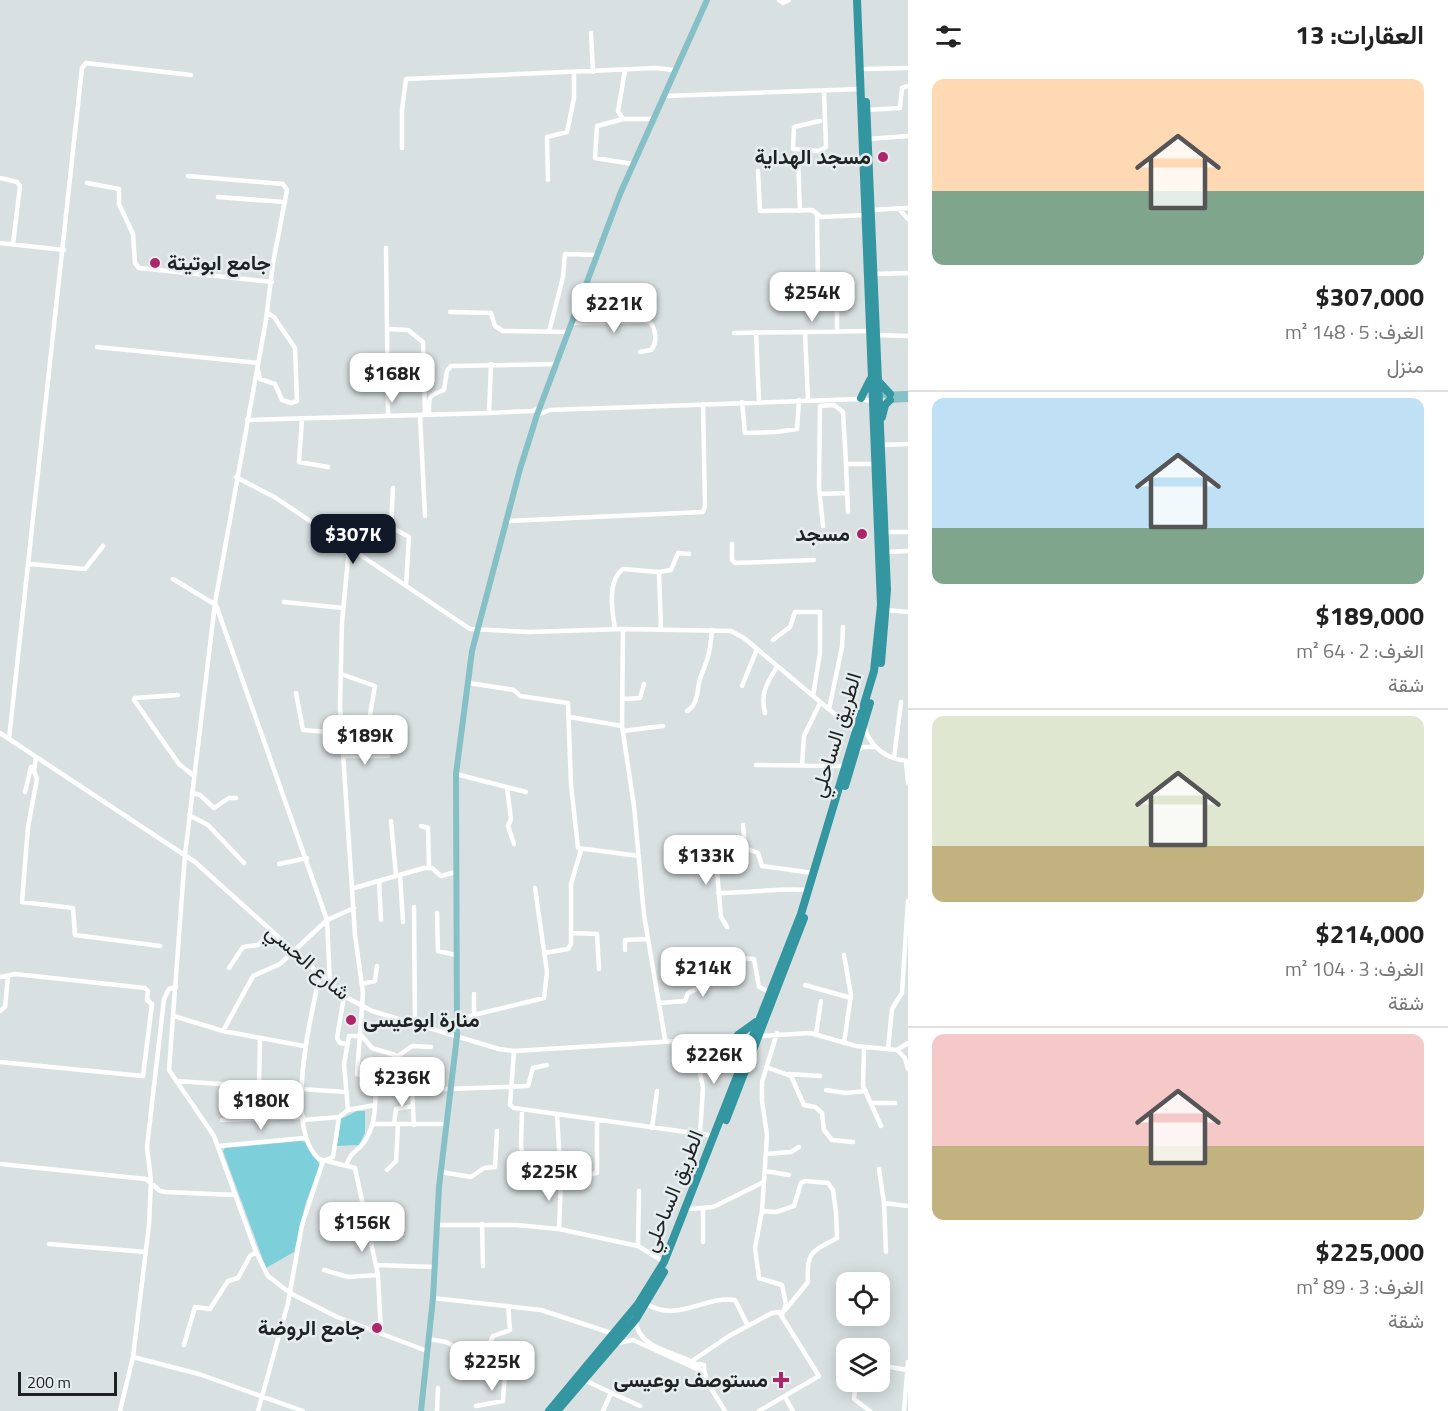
<!DOCTYPE html>
<html lang="ar">
<meta charset="utf-8">
<style>
:root{--surface:#fff;--page:#f6f6f6;--text:#222;--muted:#767676;--line:#e0e0e0;--accent:#111827}
body{margin:0;font-family:"Titillium Web",Vazirmatn,sans-serif;background:var(--page);color:var(--text);direction:rtl;height:100vh;display:flex;flex-direction:column;font-size:22px;white-space:nowrap}
*{box-sizing:border-box;margin:0}
p{font-size:20px;color:var(--muted)}
.icon{flex:none;width:33px;height:33px;fill:none;stroke:currentColor;stroke-width:2;stroke-linecap:round;stroke-linejoin:round}
.map{position:relative;flex:1;overflow:hidden;direction:ltr}
.details{display:flex;flex-direction:column;background:var(--surface);width:540px}
.details>*{flex:none}
.buttons{position:absolute;left:836px;top:1272px;display:grid;gap:12px}
.buttons a{display:grid;place-items:center;width:54px;height:54px;border-radius:12px;background:var(--surface);box-shadow:0 3px 15px #0003;font-size:30px}
.scale{position:absolute;left:18px;bottom:15px;width:99px;box-sizing:border-box;padding-left:6px;border:3px solid #1f2222;border-top:0;font-size:16px;line-height:21px;white-space:nowrap;color:#1f2222;-webkit-text-stroke:4px #e6edee;paint-order:stroke}
.price{position:absolute;translate:-50% -51px;padding:0 14px;border-radius:12px;background:#fff;color:#222;font-size:20px;line-height:39px;filter:drop-shadow(0 2px 3px #0008)}
.price::after{content:'';position:absolute;left:50%;top:36px;width:18px;height:14px;margin-left:-9px;background:inherit;clip-path:polygon(0 0,100% 0,50% 100%)}
.price.current{background:var(--accent);color:#fff}
ul{padding:0;list-style:none}
li{display:grid;align-content:center;gap:12px;height:318px;padding:0 24px}
li+li{border-top:2px solid var(--line)}
li span{display:grid;place-items:center;height:186px;border-radius:12px;color:#555}
li>.icon{margin-inline-start:auto}
span .icon{width:108px;height:108px;fill:#fffc;stroke-width:1}
li b{font-size:26px}
h2{display:flex;justify-content:space-between;align-items:center;height:72px;padding:0 24px;font-size:26px}
main{display:flex;flex:1;min-height:0}
.map>svg:first-child{display:block}
.green{fill:#7dd0da}
.lines{fill:none;stroke-linecap:round;stroke-linejoin:round}
.minor{stroke:#fff;stroke-width:4.5}
.major{stroke:#85c0c7;stroke-width:6}
.highway{stroke:#3396a1;stroke-width:8}
.poi-dot{fill:#ae266a;stroke:#e6edee;stroke-width:2}
.labels{text-anchor:middle;stroke-width:5;stroke-linejoin:round;paint-order:stroke}
.poi-label{font-size:21px;font-weight:bold;fill:#1f2222;stroke:#e6edee;text-anchor:end}
.street-label{font-size:21px;fill:#1f2222;stroke:#e6edee}
</style>
<main>
<section class="details">
<h2>العقارات: 13<svg class="icon" aria-label="filters" viewBox="0 0 24 24"><path d="M4 7h16M4 17h16"/><circle cx="9" cy="7" r="2"/><circle cx="15" cy="17" r="2"/></svg></h2>
<ul>
<li><span style="background:linear-gradient(#ffd9b3 60%,#7fa58c 0)"><svg class="icon" aria-label="home" viewBox="0 0 24 24"><path d="M3 11l9-7 9 7M6 9v11h12V9"/></svg></span><div><b>$307,000</b><p>الغرف: 5 · 148 m²</p><p>منزل</p></div></li>
<li><span style="background:linear-gradient(#bfe0f5 70%,#7fa58c 0)"><svg class="icon" aria-label="home" viewBox="0 0 24 24"><path d="M3 11l9-7 9 7M6 9v11h12V9"/></svg></span><div><b>$189,000</b><p>الغرف: 2 · 64 m²</p><p>شقة</p></div></li>
<li><span style="background:linear-gradient(#dfe7d0 70%,#c2b280 0)"><svg class="icon" aria-label="home" viewBox="0 0 24 24"><path d="M3 11l9-7 9 7M6 9v11h12V9"/></svg></span><div><b>$214,000</b><p>الغرف: 3 · 104 m²</p><p>شقة</p></div></li>
<li><span style="background:linear-gradient(#f6c9c9 60%,#c2b280 0)"><svg class="icon" aria-label="home" viewBox="0 0 24 24"><path d="M3 11l9-7 9 7M6 9v11h12V9"/></svg></span><div><b>$225,000</b><p>الغرف: 3 · 89 m²</p><p>شقة</p></div></li>
</ul>
</section>
<div class="map">
<svg width="908" height="1411" viewBox="0 0 908 1411">
<rect width="100%" height="100%" fill="#d9e0e1"/>
<!-- green -->
<path class="green" d="M 357,1111 L 365,1111 L 365,1133 L 359,1145 L 337,1146 L 341,1119 Z
M 301,1141 L 305,1142 L 320,1165 L 306,1202 L 294,1252 L 266,1268 L 223,1151 L 225,1148 Z"/>
<g class="lines">
<!-- minor -->
<path class="minor" d="M 779,0 L 783,3 L 789,0
M 591,33 L 593,72
M 865,69 L 908,68
M 664,96 L 861,89
M 867,110 L 900,108 L 902,88 L 908,86
M 623,119 L 618,111 L 625,70
M 820,121 L 794,127 L 793,149 L 819,151 L 826,147 L 824,91
M 868,139 L 908,136
M 402,148 L 402,110 L 406,79 L 655,68 L 674,70
M 798,158 L 800,211
M 633,164 L 595,158 L 597,126 L 623,119 L 654,119
M 758,171 L 760,211 L 812,210 L 821,217 L 866,215
M 188,176 L 283,184 L 287,190 L 273,263 L 266,320 L 215,603 L 185,855 L 169,1070 L 214,1136 L 256,1252 L 268,1276 L 290,1293 L 337,1317 L 427,1351
M 0,178 L 17,182 L 20,186 L 13,244
M 548,180 L 547,137 L 567,132 L 574,98 L 574,73
M 87,183 L 119,189 L 119,204 L 133,234 L 135,263 L 139,268 L 272,282
M 218,197 L 284,202
M 899,209 L 908,219
M 871,210 L 908,208
M 817,216 L 818,288
M 0,243 L 64,250
M 386,248 L 387,329 L 408,330 L 423,342 L 425,415
M 874,274 L 908,273
M 837,304 L 837,331
M 450,312 L 491,313 L 495,326 L 503,331 L 569,332
M 572,323 L 649,321 C 656,328 658,342 651,350 L 640,352
M 387,329 L 388,416
M 549,332 L 563,277 L 565,254 L 597,255
M 756,332 L 759,402
M 805,332 L 870,331
M 734,333 L 805,332 L 808,400
M 876,335 L 908,336
M 97,347 L 258,363
M 258,370 L 260,379 L 275,384 L 282,400 L 291,403 L 297,401 L 295,348 L 274,317 L 268,313
M 389,377 L 423,378
M 742,402 L 745,433 L 776,432 L 797,429 L 799,400
M 489,413 L 491,364
M 420,415 L 425,516
M 429,415 C 429,397 427,396 444,390 L 447,371 L 451,366 L 557,364
M 537,415 L 550,410 L 859,399 L 872,401
M 302,419 L 299,462 L 328,467
M 247,420 L 489,413 L 532,411 L 540,408
M 881,445 L 908,444
M 846,464 L 848,512
M 236,477 L 276,498 L 470,629 L 529,632 L 623,629 L 731,631 L 744,638 L 856,732
M 393,488 L 391,527 L 409,537 L 406,586
M 820,494 L 847,493
M 506,521 L 703,512 L 705,506 L 703,404
M 823,526 L 819,487 L 820,406 L 834,405 L 843,412 L 846,464 L 874,464
M 884,532 L 908,532
M 732,544 L 732,560 L 735,563 L 814,560
M 349,549 L 342,622 L 340,707 L 355,935 L 363,993 L 357,1074 L 369,1077 L 372,1087 L 397,1083 L 420,1090 L 528,1086 L 533,1068 L 547,1065
M 885,552 L 908,551
M 30,564 L 85,569 L 103,546
M 659,572 L 671,570 L 678,553 L 689,554
M 173,579 L 216,605 L 327,920 L 330,985
M 284,602 L 343,608
M 887,610 L 908,612
M 615,629 C 612,611 607,581 623,569 L 659,572 L 661,629
M 623,629 L 622,726 L 634,806 L 644,915 L 665,1039
M 773,640 L 790,627 L 795,612 L 820,612 L 820,653 L 813,696
M 341,674 L 375,686 C 371,710 366,730 368,755
M 469,683 L 514,690 L 520,696 L 568,703 L 571,785 L 578,848 L 639,856
M 742,686 L 757,649
M 296,693 L 303,730 L 341,733
M 178,695 L 135,698 L 134,700 L 179,764 L 194,776
M 623,699 L 640,698 L 644,684
M 829,709 L 842,647 L 843,627
M 687,711 C 700,703 696,689 701,676 C 709,656 710,652 712,630
M 765,713 C 760,693 767,683 777,667
M 570,717 L 622,726
M 864,727 C 871,747 886,759 908,761
M 623,731 L 663,726
M 0,733 L 195,862 L 344,996 L 372,1011 L 499,1049 L 514,1051 L 810,1033 L 856,1046 L 897,1050 L 905,1058 L 908,1069
M 9,739 L 82,68 L 86,63 L 191,75
M 856,752 L 863,747 L 875,747
M 343,756 L 388,756
M 36,757 L 34,771 L 37,779 L 28,827 L 22,902 L 73,908 L 75,935 L 160,946
M 894,758 L 901,702
M 906,761 L 908,783
M 756,765 L 846,766
M 802,765 L 804,736 L 820,703
M 456,774 L 526,792
M 507,788 L 511,819 L 508,826 L 514,844
M 25,792 L 31,767
M 192,793 L 200,795 L 214,808 L 229,798 L 236,798
M 189,815 L 208,825 L 244,863
M 391,821 L 396,876
M 743,825 L 745,848 L 758,853 L 762,866 L 813,873
M 421,826 L 428,828 L 429,867
M 279,864 L 307,858
M 400,875 L 403,922
M 379,881 L 381,920
M 354,888 L 424,868 L 432,868 L 441,876 L 456,872
M 718,893 C 749,893 778,888 808,890
M 414,907 L 415,1023
M 437,913 L 438,951 L 456,955
M 727,927 L 721,917 L 717,871 L 734,869
M 572,933 L 597,934 L 599,969
M 625,950 L 625,940 L 648,939
M 544,953 L 568,949 L 571,944 L 571,884 L 581,850
M 736,958 L 754,959 L 759,987 L 770,992
M 229,968 L 243,947 L 258,945 L 272,931
M 320,975 C 310,1017 284,1129 319,1159 L 355,1168 L 378,1275 L 381,1333
M 0,977 L 15,974 L 145,988 L 148,991 L 147,1000 L 152,1004 L 143,1076 L 0,1062
M 362,984 L 375,981 L 377,966
M 805,985 L 851,998
M 344,996 L 337,1038 L 340,1043 L 346,1044
M 659,1003 L 685,1001 L 688,993 C 703,985 718,982 719,962
M 0,1011 L 5,1007 L 8,976
M 474,1014 L 474,994
M 174,1016 L 223,1031 L 304,1046
M 457,1019 L 544,998 L 547,972 L 535,888
M 223,1031 L 253,976 L 280,964 L 327,920 L 354,908
M 777,1033 L 762,1082 L 762,1101 L 767,1135 L 762,1211 L 755,1248 L 759,1278 L 782,1285 L 786,1304 L 782,1315
M 816,1034 L 821,1001
M 693,1038 L 703,1088 L 700,1134
M 844,1043 L 851,995 L 844,955
M 864,1048 L 863,1086 L 881,1126
M 888,1049 L 892,1009 L 902,993 L 908,901
M 897,1050 L 908,1043
M 514,1051 L 510,1105 L 514,1108 L 715,1136
M 766,1067 L 791,1076 L 804,1105 L 815,1107 L 822,1113 L 824,1130 L 832,1140 L 853,1142
M 789,1074 L 820,1076
M 176,1081 L 346,1092
M 397,1083 L 398,1056
M 259,1088 L 260,1039
M 412,1089 L 414,1125
M 826,1090 L 846,1093 L 866,1091
M 871,1103 L 895,1103
M 348,1110 L 344,1064 L 349,1036 L 362,1036 L 372,1048 L 398,1056 L 412,1046 L 431,1047
M 522,1110 L 521,1146 L 524,1163 L 542,1163
M 557,1115 L 561,1181 L 559,1229
M 222,1120 L 303,1117
M 303,1120 L 339,1117 L 348,1110 L 375,1105
M 374,1124 L 447,1124
M 394,1124 L 396,1109 L 413,1106
M 652,1128 L 657,1091
M 219,1146 L 304,1138
M 766,1154 L 791,1152 L 799,1147
M 0,1164 L 146,1179 L 160,1191 L 166,1192 L 235,1195
M 347,1164 C 350,1154 354,1153 361,1146 C 376,1129 375,1107 376,1086
M 879,1169 L 884,1203
M 387,1170 L 396,1161 L 398,1124
M 765,1171 L 789,1175
M 441,1172 L 471,1177 L 484,1168 L 495,1167 L 497,1131
M 561,1181 L 597,1173 L 597,1120
M 690,1209 L 713,1207 L 764,1182
M 762,1211 L 776,1212 L 794,1206 L 801,1183 L 805,1181 L 828,1183 L 833,1190 L 836,1212 L 837,1238 C 812,1252 806,1251 808,1282 L 785,1310
M 482,1224 L 483,1266
M 437,1225 L 516,1225 L 559,1229 L 638,1246 L 664,1262
M 703,1242 L 703,1209
M 49,1244 L 146,1252
M 638,1246 L 639,1191
M 886,1252 L 884,1203 L 908,1206
M 376,1265 L 435,1267
M 324,1270 L 348,1277 L 378,1275
M 433,1298 L 541,1310 L 614,1334
M 647,1304 C 677,1323 703,1296 735,1300 L 748,1326
M 636,1321 C 638,1350 678,1352 698,1365
M 428,1339 L 446,1342 L 486,1363 L 505,1370 L 503,1401 L 476,1406
M 617,1343 L 633,1340 L 697,1369
M 184,1345 L 195,1307 L 210,1309 L 228,1281 L 238,1278 L 250,1256 L 256,1252
M 489,1345 L 493,1336 L 510,1330 L 508,1306
M 133,1357 L 199,1374 L 303,1411
M 692,1361 L 729,1336 L 772,1313 L 779,1312 L 819,1376 L 759,1411
M 879,1365 L 907,1370
M 703,1371 L 697,1369 L 700,1364 L 704,1365 C 703,1380 717,1397 725,1411
M 584,1380 L 640,1406
M 856,1382 L 854,1399 L 870,1411
M 785,1397 L 793,1411
M 120,1411 L 133,1357 L 149,1225 L 151,1181 L 147,1147 L 164,999 L 169,989 L 176,987
M 258,1411 L 288,1303 L 302,1225 L 323,1161 L 333,1157 L 339,1117
M 437,1411 L 438,1388
M 603,1411 L 611,1393
M 904,1411 L 908,1362"/>
<!-- major -->
<path class="major" d="M 876,395 L 908,394
M 888,400 L 908,399
M 421,1411 L 433,1298 L 439,1187 L 457,1036 L 456,774 L 472,651 L 520,469 L 537,415 L 620,194 L 707,0"/>
<!-- highway -->
<path class="highway" d="M 866,102 L 887,590 L 881,663
M 879,382 L 890,394
M 861,398 L 870,380
M 882,417 L 885,405 L 890,400
M 845,786 L 870,703
M 747,1049 L 745,1042 L 738,1035 L 756,1022
M 726,1120 L 804,918
M 549,1411 L 638,1304 L 664,1262 L 801,914 L 874,671 L 881,605 L 857,0
M 557,1411 L 636,1319 L 664,1272"/>
</g>
<!-- markers -->
<g class="poi-dot">
<circle cx="883" cy="157" r="6"/>
<circle cx="155" cy="263" r="6"/>
<circle cx="862" cy="534" r="6"/>
<circle cx="351" cy="1020" r="6"/>
<circle cx="377" cy="1328" r="6"/>
<path d="M778 1371h6v6h6v6h-6v6h-6v-6h-6v-6h6z"/>
</g>
<g class="labels">
<!-- poi labels -->
<g class="poi-label">
<text x="871" y="164">مسجد الهداية</text>
<text x="167" y="270" text-anchor="start">جامع ابوتيتة</text>
<text x="850" y="541">مسجد</text>
<text x="363" y="1027" text-anchor="start">منارة ابوعيسى</text>
<text x="365" y="1335">جامع الروضة</text>
<text x="768" y="1387">مستوصف بوعيسى</text>
</g>
<!-- street labels -->
<g class="street-label">
<text transform="translate(836 735) rotate(-73)" y="7">الطريق الساحلي</text>
<text transform="translate(308 962) rotate(41)" y="7">شارع الحسي</text>
<text transform="translate(673 1191) rotate(-68)" y="7">الطريق الساحلي</text>
</g>
</g>
</svg>
<div class="buttons">
<a><svg class="icon" aria-label="locate" viewBox="0 0 24 24"><circle cx="12" cy="12" r="6"/><path d="M12 2v4M12 18v4M2 12h4M18 12h4"/></svg></a>
<a><svg class="icon" aria-label="layers" viewBox="0 0 24 24"><path d="M12 4l9 5-9 5-9-5zM3 14l9 5 9-5"/></svg></a>
</div>
<div class="scale">200 m</div>
<b class="price" style="left:812px;top:323px">$254K</b>
<b class="price" style="left:614px;top:334px">$221K</b>
<b class="price" style="left:392px;top:404px">$168K</b>
<b class="price current" style="left:353px;top:565px">$307K</b>
<b class="price" style="left:365px;top:766px">$189K</b>
<b class="price" style="left:706px;top:886px">$133K</b>
<b class="price" style="left:703px;top:998px">$214K</b>
<b class="price" style="left:714px;top:1085px">$226K</b>
<b class="price" style="left:402px;top:1108px">$236K</b>
<b class="price" style="left:261px;top:1131px">$180K</b>
<b class="price" style="left:549px;top:1202px">$225K</b>
<b class="price" style="left:362px;top:1253px">$156K</b>
<b class="price" style="left:492px;top:1392px">$225K</b>
</div>
</main>
